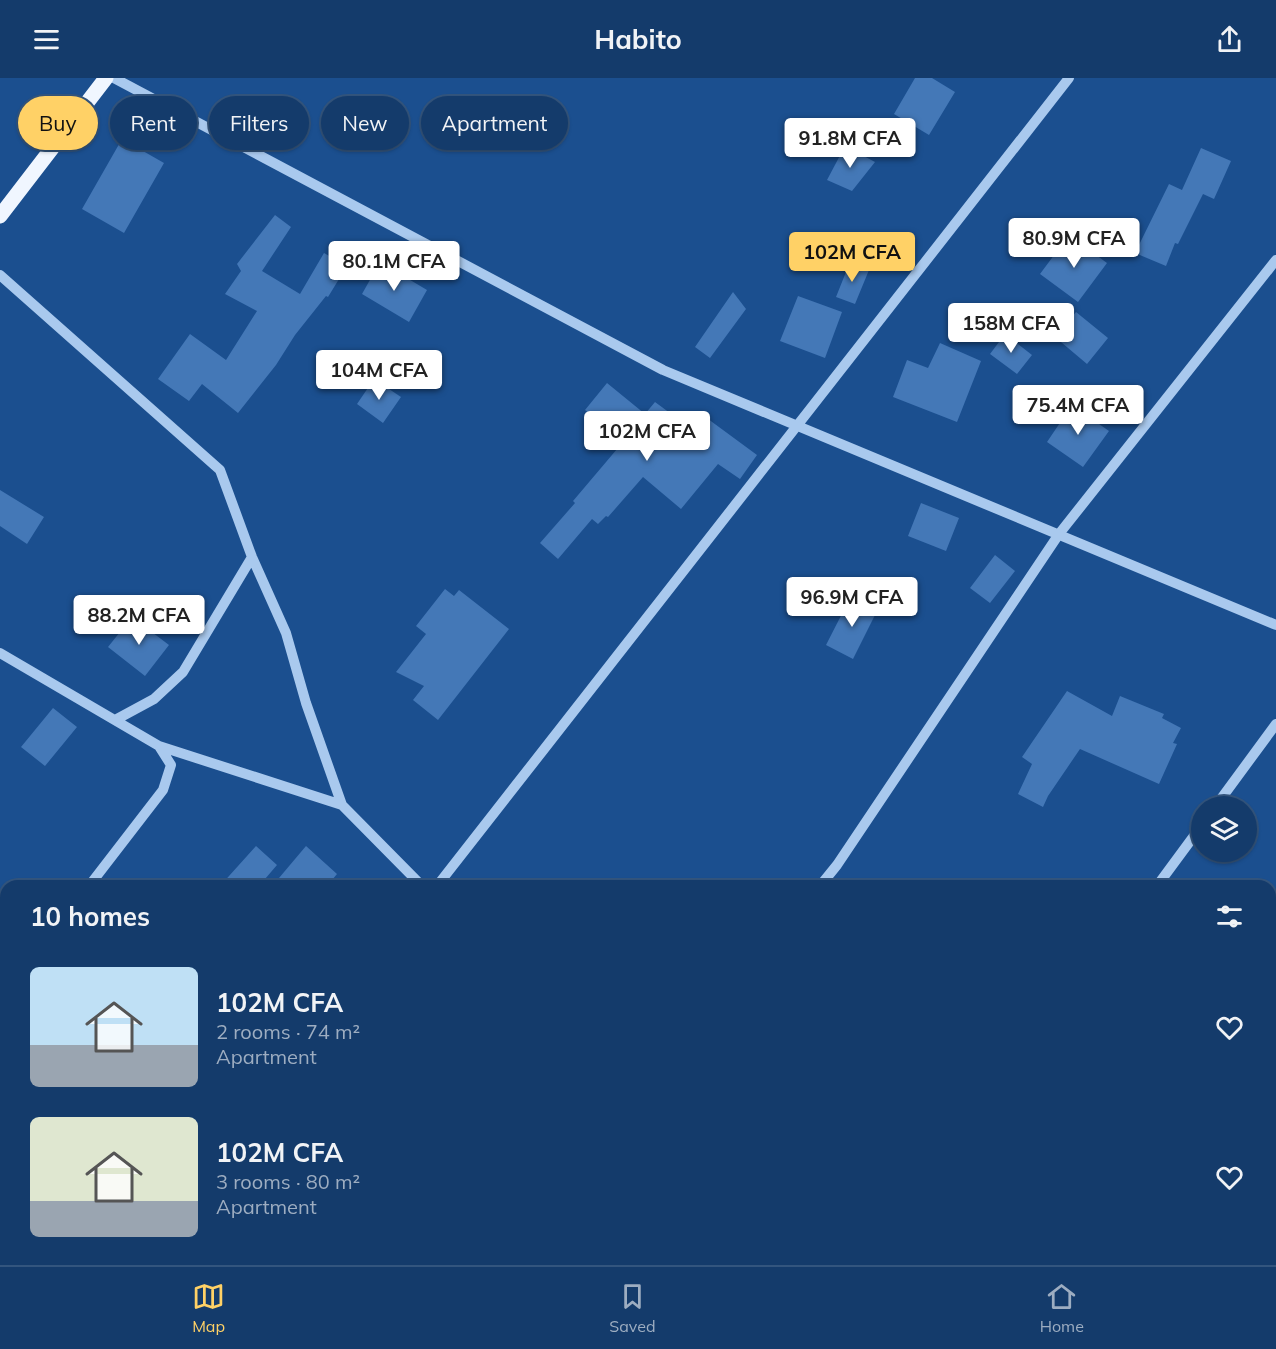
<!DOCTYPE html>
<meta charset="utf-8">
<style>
:root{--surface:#143b6b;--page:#214673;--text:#f1f3f6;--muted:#9dadc1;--line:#33557e;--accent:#ffd166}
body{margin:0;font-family:Mulish,sans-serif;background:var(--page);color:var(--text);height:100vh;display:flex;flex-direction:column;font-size:22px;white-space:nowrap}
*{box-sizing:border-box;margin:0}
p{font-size:20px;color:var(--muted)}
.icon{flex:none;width:33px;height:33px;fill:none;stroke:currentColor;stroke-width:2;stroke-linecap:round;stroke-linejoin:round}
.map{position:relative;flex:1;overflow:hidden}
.side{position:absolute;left:0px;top:802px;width:1276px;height:386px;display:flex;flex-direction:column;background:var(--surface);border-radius:18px 18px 0 0;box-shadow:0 2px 4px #0004,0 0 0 2px var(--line)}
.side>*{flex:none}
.guide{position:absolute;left:18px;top:18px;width:600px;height:54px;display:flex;gap:12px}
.buttons{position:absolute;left:1191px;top:718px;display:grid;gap:12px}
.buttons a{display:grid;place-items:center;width:66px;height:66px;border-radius:50%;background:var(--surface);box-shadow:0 2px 4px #0004,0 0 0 2px var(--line);font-size:30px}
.price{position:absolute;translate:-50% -51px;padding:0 14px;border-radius:6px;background:#fff;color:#222;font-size:20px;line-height:39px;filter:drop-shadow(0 2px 3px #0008)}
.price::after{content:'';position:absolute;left:50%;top:36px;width:18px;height:14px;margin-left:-9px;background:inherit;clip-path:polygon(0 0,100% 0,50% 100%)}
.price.active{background:var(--accent);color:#111}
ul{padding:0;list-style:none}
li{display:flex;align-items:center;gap:18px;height:150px;padding:0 30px}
li span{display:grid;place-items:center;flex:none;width:168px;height:120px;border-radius:9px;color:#555}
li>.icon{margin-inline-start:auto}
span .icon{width:72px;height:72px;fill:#fffc;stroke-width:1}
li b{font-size:26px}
h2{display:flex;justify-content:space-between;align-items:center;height:72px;padding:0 30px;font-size:26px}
.chip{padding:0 21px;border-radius:27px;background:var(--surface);box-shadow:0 2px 4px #0004,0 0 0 2px var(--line);font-size:21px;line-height:54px}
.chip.active{background:var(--accent);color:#111}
header{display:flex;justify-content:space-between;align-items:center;height:78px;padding:0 30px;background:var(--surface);font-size:27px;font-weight:700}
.dock{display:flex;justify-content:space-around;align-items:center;height:84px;border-top:2px solid var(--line);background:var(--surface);font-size:16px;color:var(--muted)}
.dock a{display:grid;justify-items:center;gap:3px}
.dock .active{color:var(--accent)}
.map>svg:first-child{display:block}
.building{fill:#4478b7}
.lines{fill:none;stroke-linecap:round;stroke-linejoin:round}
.minor{stroke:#a9c9ee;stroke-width:10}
.major{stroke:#f0f6ff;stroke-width:15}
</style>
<header><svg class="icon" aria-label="menu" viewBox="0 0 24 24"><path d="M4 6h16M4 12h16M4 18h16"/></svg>Habito<svg class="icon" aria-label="share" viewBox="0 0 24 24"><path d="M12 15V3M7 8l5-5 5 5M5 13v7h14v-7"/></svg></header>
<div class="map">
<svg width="1276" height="1187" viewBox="0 0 1276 1187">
<rect width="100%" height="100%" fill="#1b4f8f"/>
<!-- building -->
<path class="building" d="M 915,0 L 932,0 L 955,14 L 929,57 L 894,36 Z
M 122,61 L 164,85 L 124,155 L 82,131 Z
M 845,68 L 875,84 L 852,113 L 827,102 Z
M 1201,70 L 1231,83 L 1214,121 L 1203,116 L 1178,166 L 1175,165 L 1166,188 L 1135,175 L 1169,106 L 1182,112 Z
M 275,137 L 291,149 L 262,193 L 300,216 L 324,175 L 347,188 L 328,219 L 326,218 L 295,257 L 276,287 L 238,335 L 202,306 L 189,323 L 158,301 L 190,256 L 226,282 L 257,233 L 225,216 L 241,193 L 237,186 Z
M 1069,157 L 1107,185 L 1078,224 L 1040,196 Z
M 380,184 L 427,212 L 409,244 L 362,216 Z
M 850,184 L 869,192 L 855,226 L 836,219 Z
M 733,214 L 746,231 L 710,280 L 695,269 Z
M 798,218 L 842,234 L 825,280 L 780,263 Z
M 1076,234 L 1108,260 L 1087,286 L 1055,259 Z
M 1005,256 L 1032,277 L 1017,296 L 990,276 Z
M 940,265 L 981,283 L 957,344 L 893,319 L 907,282 L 928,290 Z
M 374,301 L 401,319 L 383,345 L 357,326 Z
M 607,305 L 645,336 L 655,324 L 693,352 L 704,338 L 757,377 L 740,401 L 718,386 L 681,431 L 643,399 L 608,439 L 606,438 L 598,446 L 592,441 L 558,481 L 540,465 L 575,425 L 573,423 L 623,364 L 585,332 Z
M 1072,327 L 1109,353 L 1083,389 L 1047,364 Z
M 0,412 L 44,439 L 27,466 L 0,448 Z
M 921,425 L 959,440 L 946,473 L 908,458 Z
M 995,477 L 1015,493 L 990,525 L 970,510 Z
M 445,511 L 454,518 L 459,512 L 509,551 L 438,642 L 413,622 L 424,608 L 396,594 L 426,556 L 416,548 Z
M 850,520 L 877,533 L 853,581 L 826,567 Z
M 132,539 L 169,567 L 145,598 L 108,569 Z
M 1067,613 L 1112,638 L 1120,618 L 1164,636 L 1162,640 L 1181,650 L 1173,665 L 1177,666 L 1159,706 L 1080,671 L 1048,718 L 1043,729 L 1018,716 L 1032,686 L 1022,679 Z
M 53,630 L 77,649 L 45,688 L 21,669 Z
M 256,768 L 277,787 L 259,808 L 220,808 Z
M 306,768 L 337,796 L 327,808 L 290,808 L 279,800 Z"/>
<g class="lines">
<!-- minor -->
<path class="minor" d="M 114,0 L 663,292 L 1276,547
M 0,197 L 220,392 L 252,479 L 286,555 L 306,625 L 342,727 L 422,808
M 0,575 L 159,668 L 171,687 L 163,712 L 89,808
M 117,641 L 154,621 L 183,594 L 252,479
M 159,668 L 342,727
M 1215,729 L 1276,646
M 437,808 L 1069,0
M 820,808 L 837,787 L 1059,456 L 1276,182
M 1157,808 L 1202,747
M 0,923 L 6,916
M 0,1001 L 6,1005
M 262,1182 L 270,1187
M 935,1182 L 942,1187
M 143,1187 L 147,1182
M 512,1187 L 516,1182
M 876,1187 L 880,1182"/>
<!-- major -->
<path class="major" d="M 0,138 L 106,0"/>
</g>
</svg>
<div class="buttons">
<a><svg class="icon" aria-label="layers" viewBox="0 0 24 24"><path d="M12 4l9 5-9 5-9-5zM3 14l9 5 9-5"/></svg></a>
</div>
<b class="price" style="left:850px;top:91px">91.8M CFA</b>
<b class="price" style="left:1074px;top:191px">80.9M CFA</b>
<b class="price active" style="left:852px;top:205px">102M CFA</b>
<b class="price" style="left:394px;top:214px">80.1M CFA</b>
<b class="price" style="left:1011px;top:276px">158M CFA</b>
<b class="price" style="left:379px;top:323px">104M CFA</b>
<b class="price" style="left:1078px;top:358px">75.4M CFA</b>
<b class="price" style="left:647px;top:384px">102M CFA</b>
<b class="price" style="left:852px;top:550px">96.9M CFA</b>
<b class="price" style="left:139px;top:568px">88.2M CFA</b>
<div class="guide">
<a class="chip active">Buy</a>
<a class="chip">Rent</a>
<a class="chip">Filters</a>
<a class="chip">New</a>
<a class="chip">Apartment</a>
</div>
<section class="side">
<h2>10 homes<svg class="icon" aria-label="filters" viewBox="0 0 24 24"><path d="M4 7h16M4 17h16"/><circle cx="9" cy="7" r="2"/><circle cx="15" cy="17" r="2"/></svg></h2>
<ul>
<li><span style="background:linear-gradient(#bfe0f5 65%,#9aa5b1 0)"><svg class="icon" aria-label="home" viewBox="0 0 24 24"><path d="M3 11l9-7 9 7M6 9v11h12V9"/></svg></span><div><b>102M CFA</b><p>2 rooms · 74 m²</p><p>Apartment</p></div><svg class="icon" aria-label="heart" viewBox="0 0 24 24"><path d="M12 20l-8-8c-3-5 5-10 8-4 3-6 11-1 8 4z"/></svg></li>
<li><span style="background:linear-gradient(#dfe7d0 70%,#9aa5b1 0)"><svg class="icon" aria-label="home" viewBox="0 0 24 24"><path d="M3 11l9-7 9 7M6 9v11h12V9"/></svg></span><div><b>102M CFA</b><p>3 rooms · 80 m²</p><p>Apartment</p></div><svg class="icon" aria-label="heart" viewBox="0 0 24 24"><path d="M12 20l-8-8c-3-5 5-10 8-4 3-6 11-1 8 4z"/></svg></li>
</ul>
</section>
</div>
<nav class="dock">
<a class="active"><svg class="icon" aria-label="map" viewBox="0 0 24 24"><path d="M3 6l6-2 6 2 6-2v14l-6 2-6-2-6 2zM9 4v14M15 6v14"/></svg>Map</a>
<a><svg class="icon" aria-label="saved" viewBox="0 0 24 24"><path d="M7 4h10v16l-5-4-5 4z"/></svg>Saved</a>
<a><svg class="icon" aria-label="home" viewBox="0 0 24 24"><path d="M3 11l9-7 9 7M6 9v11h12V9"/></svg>Home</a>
</nav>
